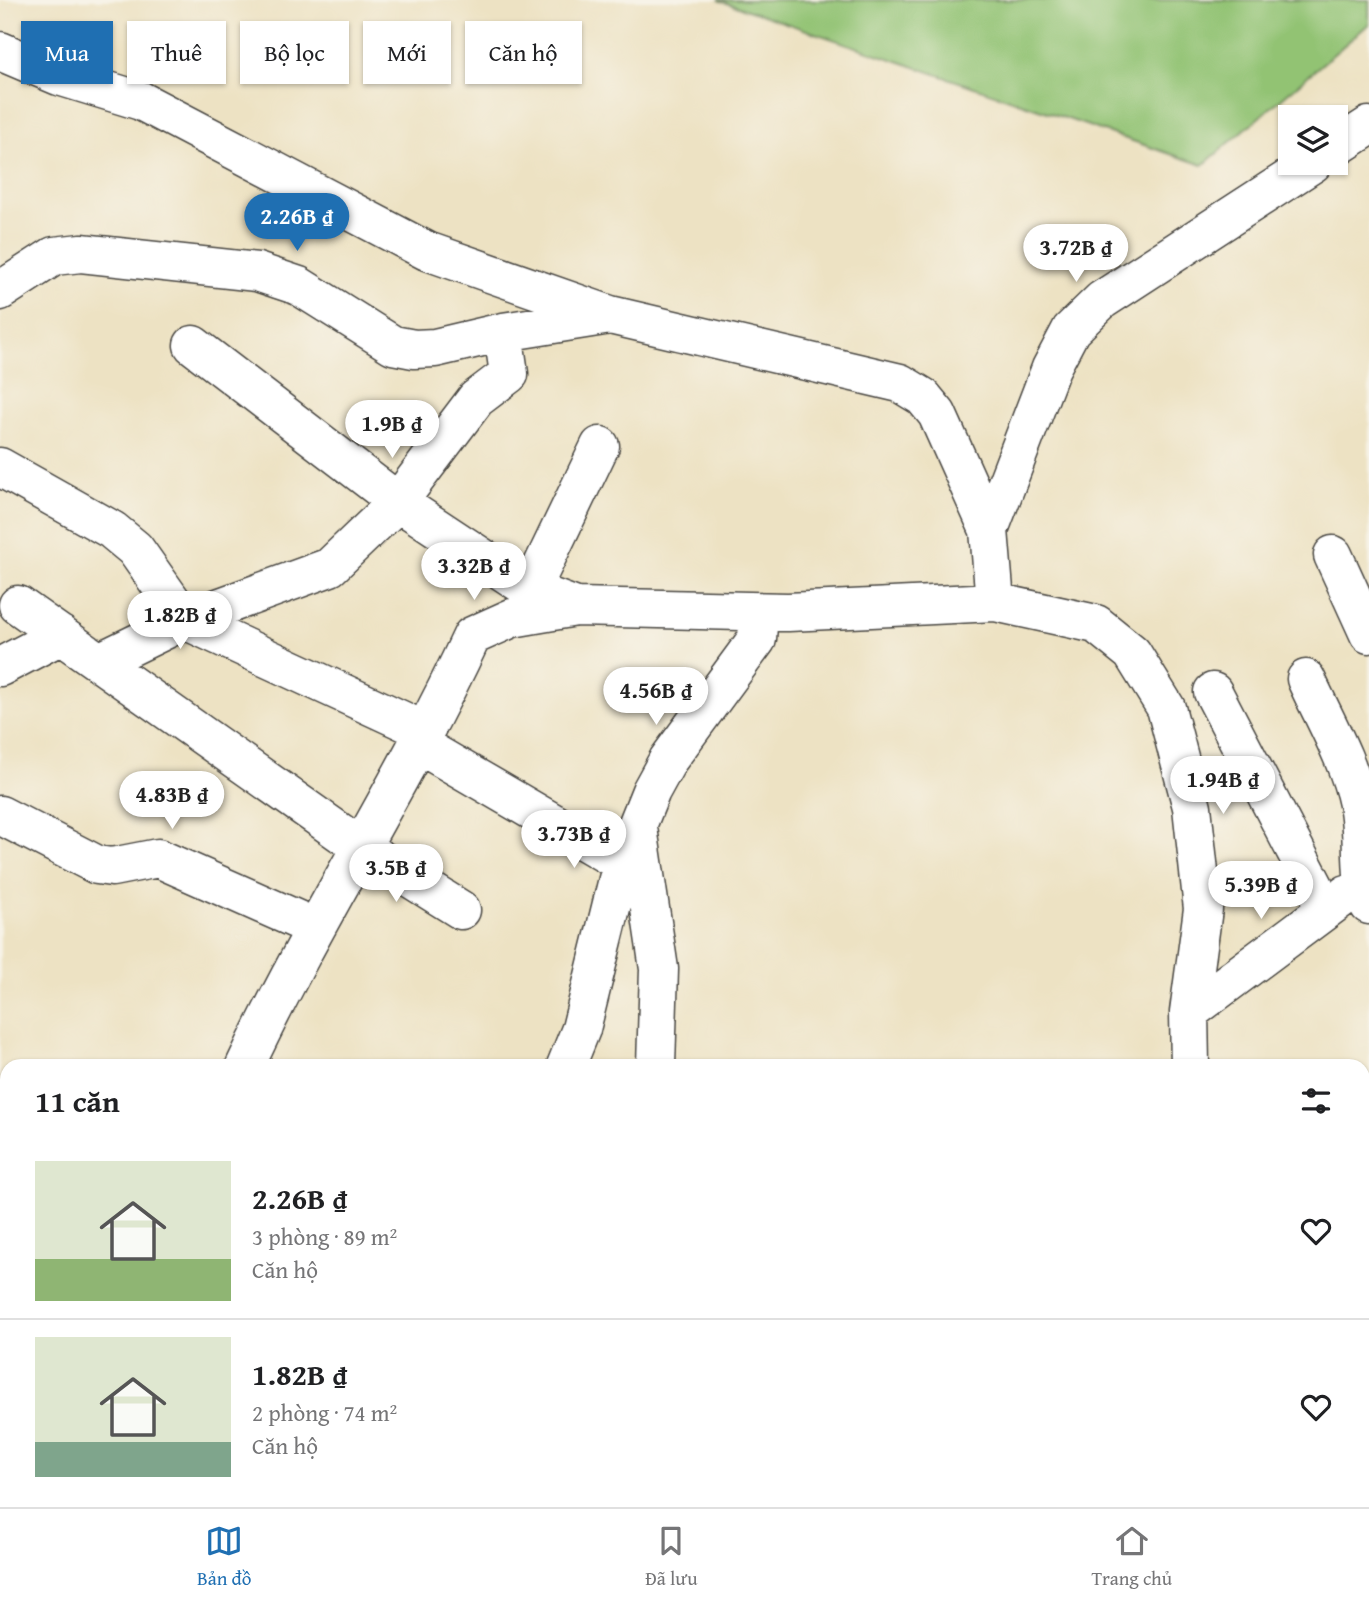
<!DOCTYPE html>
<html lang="vi">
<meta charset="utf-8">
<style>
:root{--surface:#fff;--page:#f2f2f2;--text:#202124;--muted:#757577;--line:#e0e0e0;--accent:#1f6fb2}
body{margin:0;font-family:"Gentium Book Plus",serif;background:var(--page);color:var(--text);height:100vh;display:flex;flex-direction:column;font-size:26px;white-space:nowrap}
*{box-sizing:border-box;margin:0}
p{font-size:23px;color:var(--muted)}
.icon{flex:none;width:38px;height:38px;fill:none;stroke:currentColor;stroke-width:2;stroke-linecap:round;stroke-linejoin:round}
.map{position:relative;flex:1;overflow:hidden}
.sheet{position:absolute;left:0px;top:1059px;width:1370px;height:450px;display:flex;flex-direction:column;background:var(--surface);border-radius:21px 21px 0 0;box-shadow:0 2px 5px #0004}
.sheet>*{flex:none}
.banner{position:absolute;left:21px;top:21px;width:700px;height:63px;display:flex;gap:14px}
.controls{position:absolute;left:1278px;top:105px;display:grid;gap:14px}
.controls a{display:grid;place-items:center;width:70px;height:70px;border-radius:0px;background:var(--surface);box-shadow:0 2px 5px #0004;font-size:35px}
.price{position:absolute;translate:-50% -60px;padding:0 16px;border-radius:24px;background:#fff;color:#222;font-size:23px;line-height:46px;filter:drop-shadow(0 2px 4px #0008)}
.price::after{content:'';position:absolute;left:50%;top:42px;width:21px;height:16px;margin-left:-10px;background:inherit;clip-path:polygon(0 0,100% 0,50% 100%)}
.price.on{background:var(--accent);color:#fff}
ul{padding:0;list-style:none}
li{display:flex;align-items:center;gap:21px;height:175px;padding:0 35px}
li+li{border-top:2px solid var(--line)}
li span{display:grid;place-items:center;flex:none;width:196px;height:140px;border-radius:0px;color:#555}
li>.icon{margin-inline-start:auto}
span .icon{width:84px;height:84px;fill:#fffc;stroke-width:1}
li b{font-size:30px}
h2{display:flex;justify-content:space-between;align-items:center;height:84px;padding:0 35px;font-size:30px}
.tag{padding:0 24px;border-radius:0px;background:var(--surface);box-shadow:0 2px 5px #0004;font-size:24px;line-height:63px}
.tag.on{background:var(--accent);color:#fff}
.dock{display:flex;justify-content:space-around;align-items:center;height:98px;border-top:2px solid var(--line);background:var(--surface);font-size:19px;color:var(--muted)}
.dock a{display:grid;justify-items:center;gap:4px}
.dock .on{color:var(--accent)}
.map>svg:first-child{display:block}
.green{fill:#92c373;stroke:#5e774f;stroke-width:2}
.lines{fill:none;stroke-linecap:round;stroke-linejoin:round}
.minor-casing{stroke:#484642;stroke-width:41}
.minor{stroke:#fff;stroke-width:38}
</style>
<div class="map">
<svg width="1369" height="1507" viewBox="0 0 1369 1507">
<rect width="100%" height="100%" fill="#f7f3e8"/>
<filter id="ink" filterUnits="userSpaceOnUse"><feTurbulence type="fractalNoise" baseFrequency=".0143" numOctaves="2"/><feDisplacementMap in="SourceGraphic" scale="14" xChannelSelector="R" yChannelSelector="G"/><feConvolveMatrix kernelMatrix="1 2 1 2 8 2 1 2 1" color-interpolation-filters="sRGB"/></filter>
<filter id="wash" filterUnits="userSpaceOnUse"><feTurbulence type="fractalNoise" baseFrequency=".00686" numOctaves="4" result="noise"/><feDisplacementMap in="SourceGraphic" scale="28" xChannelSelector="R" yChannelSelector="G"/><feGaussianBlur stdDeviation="1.57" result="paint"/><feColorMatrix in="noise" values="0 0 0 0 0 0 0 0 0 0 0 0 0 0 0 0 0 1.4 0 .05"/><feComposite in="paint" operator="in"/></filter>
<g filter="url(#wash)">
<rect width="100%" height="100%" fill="#ede2c3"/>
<!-- green -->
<path class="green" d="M 718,0 L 1369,0 L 1369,24 L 1203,165 Z
M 0,1313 L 7,1313 L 7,1502 L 500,1502 L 501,1507 L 0,1507 Z"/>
</g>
<g filter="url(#ink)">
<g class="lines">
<defs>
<path id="minor" d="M 0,51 L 59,76 L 141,101 L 427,251 L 610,315 L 900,383 L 923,397 L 937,414 L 989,530 L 995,602
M 1335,148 L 1369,126
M 0,291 L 54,256 L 81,253 L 257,272 L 299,286 L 393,345 L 414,349 L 435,348 L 503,332 L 604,316
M 193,345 L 398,502 L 531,590 L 576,607
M 0,467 L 112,530 L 135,549 L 185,620 L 425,731
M 989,530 L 1051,368 L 1071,330 L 1102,300 L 1313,163
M 1333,555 L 1369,634
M 531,590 L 600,446
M 18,605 L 362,848 L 461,910
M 99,662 L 185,620 L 330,567 L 398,502 L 476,399 L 509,374 L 503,332
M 0,667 L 61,635
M 1306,679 C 1324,719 1349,761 1358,804 C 1365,838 1358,872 1369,905
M 1213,692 L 1326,909
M 418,744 L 622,863 L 581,1029 L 566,1066
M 0,815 L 97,865 L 112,867 L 158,858 L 316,928
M 638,828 L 659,969 L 656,1066
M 622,863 L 651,791 L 668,760 L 757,639 L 759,612
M 1189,1012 L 1347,894
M 245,1066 C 314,919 404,783 472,636 L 512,618 L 576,607 L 788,612 L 995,602 L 1096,624 L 1132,653 L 1166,708 L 1192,807 L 1203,909 L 1189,1012 L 1190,1066
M 1363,1259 L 1369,1258
M 0,1468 L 7,1466
M 193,1502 L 200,1507
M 1141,1502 L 1144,1507
M 1327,1502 L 1330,1507
M 669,1507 L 669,1502"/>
</defs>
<!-- minor casing -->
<use href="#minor" class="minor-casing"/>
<!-- minor -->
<use href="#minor" class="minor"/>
</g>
</g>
</svg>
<div class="controls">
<a><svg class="icon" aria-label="layers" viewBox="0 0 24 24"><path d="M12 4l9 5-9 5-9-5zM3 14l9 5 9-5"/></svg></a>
</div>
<b class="price on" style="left:297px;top:253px">2.26B ₫</b>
<b class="price" style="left:1076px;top:284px">3.72B ₫</b>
<b class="price" style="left:392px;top:460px">1.9B ₫</b>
<b class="price" style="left:474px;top:602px">3.32B ₫</b>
<b class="price" style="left:180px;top:651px">1.82B ₫</b>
<b class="price" style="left:656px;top:727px">4.56B ₫</b>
<b class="price" style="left:1223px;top:816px">1.94B ₫</b>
<b class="price" style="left:172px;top:831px">4.83B ₫</b>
<b class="price" style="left:574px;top:870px">3.73B ₫</b>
<b class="price" style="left:396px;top:904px">3.5B ₫</b>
<b class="price" style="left:1261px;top:921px">5.39B ₫</b>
<div class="banner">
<a class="tag on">Mua</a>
<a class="tag">Thuê</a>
<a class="tag">Bộ lọc</a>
<a class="tag">Mới</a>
<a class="tag">Căn hộ</a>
</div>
<section class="sheet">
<h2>11 căn<svg class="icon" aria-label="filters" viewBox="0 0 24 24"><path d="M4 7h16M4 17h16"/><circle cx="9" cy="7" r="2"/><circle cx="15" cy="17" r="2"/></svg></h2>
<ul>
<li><span style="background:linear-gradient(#dfe7d0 70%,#8fb573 0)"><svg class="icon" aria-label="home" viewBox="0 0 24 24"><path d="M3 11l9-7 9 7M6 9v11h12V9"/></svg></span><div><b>2.26B ₫</b><p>3 phòng · 89 m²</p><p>Căn hộ</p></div><svg class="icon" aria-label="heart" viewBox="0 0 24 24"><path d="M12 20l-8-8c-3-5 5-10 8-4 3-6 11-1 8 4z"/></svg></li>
<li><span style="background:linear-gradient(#dfe7d0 75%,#7fa58c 0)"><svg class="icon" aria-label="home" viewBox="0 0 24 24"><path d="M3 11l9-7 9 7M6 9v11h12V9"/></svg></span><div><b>1.82B ₫</b><p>2 phòng · 74 m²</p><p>Căn hộ</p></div><svg class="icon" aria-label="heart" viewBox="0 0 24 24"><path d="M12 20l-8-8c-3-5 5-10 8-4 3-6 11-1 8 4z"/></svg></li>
</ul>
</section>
</div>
<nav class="dock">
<a class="on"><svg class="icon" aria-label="map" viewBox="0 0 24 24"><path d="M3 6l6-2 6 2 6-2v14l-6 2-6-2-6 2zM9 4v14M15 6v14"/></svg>Bản đồ</a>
<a><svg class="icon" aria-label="saved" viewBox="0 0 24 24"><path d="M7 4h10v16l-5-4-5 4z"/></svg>Đã lưu</a>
<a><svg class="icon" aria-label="home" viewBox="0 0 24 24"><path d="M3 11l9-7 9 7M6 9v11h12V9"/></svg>Trang chủ</a>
</nav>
